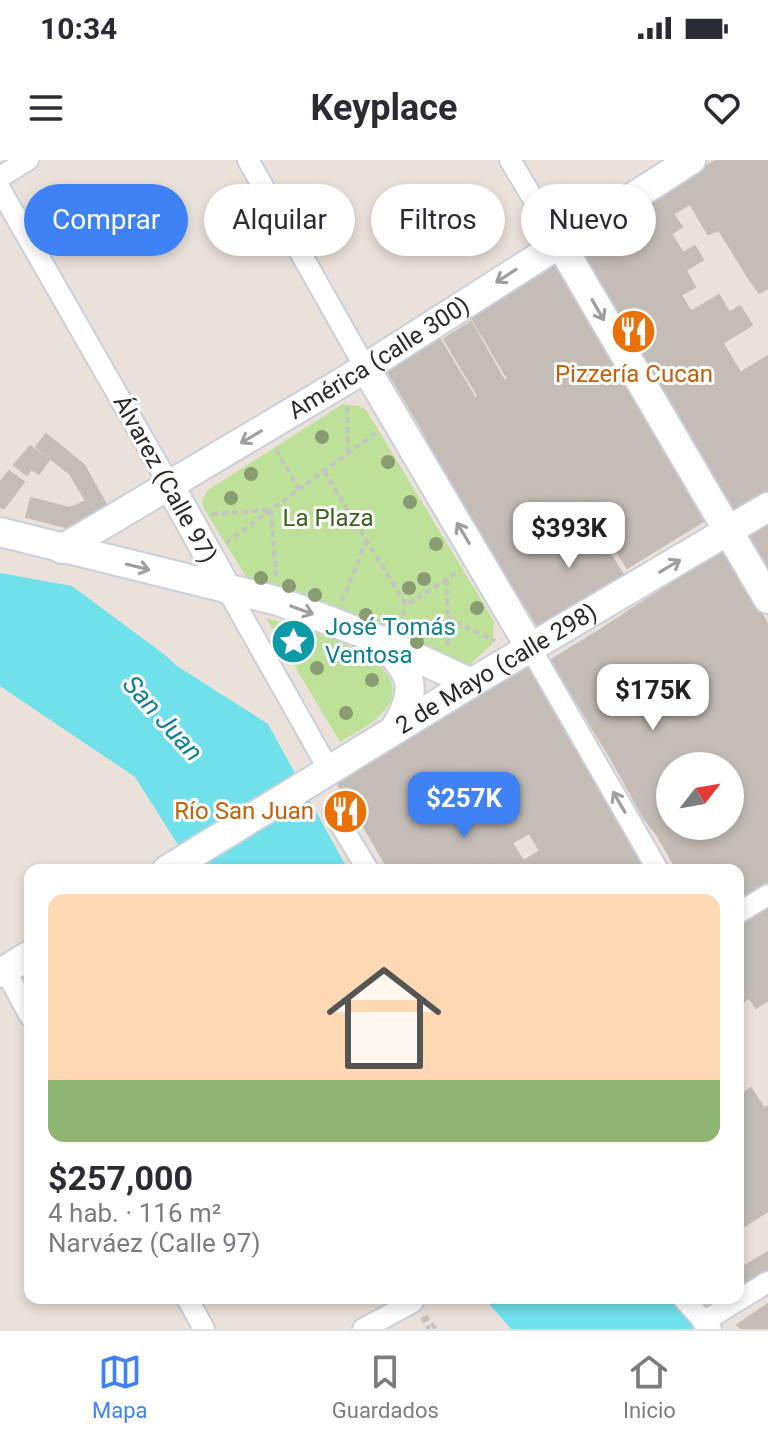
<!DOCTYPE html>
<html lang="es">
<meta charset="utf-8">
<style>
:root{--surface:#fff;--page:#f7f7f7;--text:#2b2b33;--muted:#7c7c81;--line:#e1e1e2;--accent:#3e82f5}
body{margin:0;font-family:Roboto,sans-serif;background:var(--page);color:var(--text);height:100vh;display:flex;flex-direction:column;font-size:30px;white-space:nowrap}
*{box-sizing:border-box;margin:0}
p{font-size:26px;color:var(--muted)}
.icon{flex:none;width:44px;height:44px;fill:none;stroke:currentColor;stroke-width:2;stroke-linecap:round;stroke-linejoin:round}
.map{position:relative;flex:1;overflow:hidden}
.details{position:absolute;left:24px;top:704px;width:720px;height:440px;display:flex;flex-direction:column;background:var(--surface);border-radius:16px;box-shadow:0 4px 12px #0003}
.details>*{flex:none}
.hud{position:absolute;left:24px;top:24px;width:720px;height:72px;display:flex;gap:16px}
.needle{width:52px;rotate:59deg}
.controls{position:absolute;left:656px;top:592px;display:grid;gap:16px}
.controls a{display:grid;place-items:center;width:88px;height:88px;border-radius:50%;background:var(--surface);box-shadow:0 4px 12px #0003;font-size:40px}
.price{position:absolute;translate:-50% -68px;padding:0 18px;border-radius:16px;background:#fff;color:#222;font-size:26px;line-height:52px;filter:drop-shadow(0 2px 4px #0008)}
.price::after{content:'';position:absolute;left:50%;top:48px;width:24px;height:18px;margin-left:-12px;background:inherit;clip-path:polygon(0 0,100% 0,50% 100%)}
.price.active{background:var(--accent);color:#fff}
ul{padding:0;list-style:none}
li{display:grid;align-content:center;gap:16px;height:424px;padding:0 24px}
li+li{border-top:2px solid var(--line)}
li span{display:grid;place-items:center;height:248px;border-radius:16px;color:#555}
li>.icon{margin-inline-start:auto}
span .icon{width:144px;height:144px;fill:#fffc;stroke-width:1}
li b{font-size:34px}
.pill{padding:0 28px;border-radius:36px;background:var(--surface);box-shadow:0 4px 12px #0003;font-size:28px;line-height:72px}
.pill.active{background:var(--accent);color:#fff}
.status{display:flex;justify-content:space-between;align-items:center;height:56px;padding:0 40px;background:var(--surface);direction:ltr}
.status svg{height:22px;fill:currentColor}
header{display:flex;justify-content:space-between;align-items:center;height:104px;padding:0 24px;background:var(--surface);font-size:36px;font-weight:700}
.dock{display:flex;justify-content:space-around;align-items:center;height:112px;border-top:2px solid var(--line);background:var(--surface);font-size:22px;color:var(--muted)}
.dock a{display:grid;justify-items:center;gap:4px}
.dock .active{color:var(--accent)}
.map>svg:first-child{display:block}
.green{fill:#bee199}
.water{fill:#70e1eb}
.building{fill:#c4bdb7;stroke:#c6bdb5;stroke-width:2}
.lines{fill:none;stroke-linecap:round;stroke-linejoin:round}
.street-casing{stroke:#cad0db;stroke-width:24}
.secondary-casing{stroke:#cad0db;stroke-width:32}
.path{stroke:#c3c3c3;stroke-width:4;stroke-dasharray:6 4;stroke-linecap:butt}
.street{stroke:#fff;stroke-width:20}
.secondary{stroke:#fff;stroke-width:28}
.tree{fill:#899c71}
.oneway{stroke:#9f9f9f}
.labels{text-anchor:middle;stroke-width:6;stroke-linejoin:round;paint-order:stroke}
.street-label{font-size:24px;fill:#292929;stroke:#fff}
.food-label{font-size:24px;fill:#c56008;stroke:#fff}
.park-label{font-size:24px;fill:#38641b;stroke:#fff}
.culture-label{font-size:24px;fill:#0d838f;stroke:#fff;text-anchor:start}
.water-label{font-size:26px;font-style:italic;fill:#108096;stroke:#fff}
</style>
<div class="status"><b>10:34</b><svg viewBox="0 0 49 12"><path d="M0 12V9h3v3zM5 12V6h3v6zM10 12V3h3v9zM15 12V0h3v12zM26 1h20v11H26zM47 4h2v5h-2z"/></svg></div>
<header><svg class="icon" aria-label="menu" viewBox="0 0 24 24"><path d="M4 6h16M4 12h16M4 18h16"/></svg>Keyplace<svg class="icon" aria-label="heart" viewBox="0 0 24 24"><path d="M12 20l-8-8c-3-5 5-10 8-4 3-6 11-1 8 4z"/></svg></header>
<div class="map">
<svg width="768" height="1169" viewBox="0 0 768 1169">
<rect width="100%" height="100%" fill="#ebe1db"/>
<!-- green -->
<path class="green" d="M 343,244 L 359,246 L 366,250 L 494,461 L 492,484 L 470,504 L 466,506 L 248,420 L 203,347 L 202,341 L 208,330 Z
M 266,458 C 300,467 433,501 381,554 C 371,566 353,573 340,582 Z"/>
<!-- water -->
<path class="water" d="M 0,413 L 72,426 L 165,495 L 177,506 L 268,564 L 348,710 L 194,710 L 135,617 L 0,526 Z
M 484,1138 L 671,1138 L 703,1169 L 511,1169 Z"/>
<!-- building -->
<path class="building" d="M 717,0 L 726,0 L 768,74 L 768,105 L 761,109 L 703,8 Z
M 726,0 L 768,0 L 768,23 L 747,36 Z
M 703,8 L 733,62 L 719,70 L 686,18 Z
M 686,18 L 719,70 L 708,74 L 690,44 L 673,54 L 661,34 Z
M 768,23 L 768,52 L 758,57 L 747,36 Z
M 661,34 L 673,54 L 645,68 L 634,50 Z
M 634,50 L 654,85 L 595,119 L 575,84 Z
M 768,52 L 768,74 L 758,57 Z
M 673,54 L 682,67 L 654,85 L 645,68 Z
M 733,62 L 761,109 L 748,117 L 719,70 Z
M 672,75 L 683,93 L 695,86 L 703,100 L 674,117 L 654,85 Z
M 654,85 L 674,117 L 613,153 L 595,119 Z
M 555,101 L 576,136 L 528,164 L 509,129 Z
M 768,105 L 768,128 L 759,133 L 748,117 Z
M 686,110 L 695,127 L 649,153 L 640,137 Z
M 509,129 L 528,164 L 489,187 L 468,152 Z
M 681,135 L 691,152 L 660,171 L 649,153 Z
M 719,135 L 729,152 L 642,205 L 633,186 Z
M 576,136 L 595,169 L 508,219 L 489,187 Z
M 640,137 L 660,171 L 633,186 L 613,153 Z
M 740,146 L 752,165 L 654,226 L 642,205 Z
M 471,162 L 522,252 L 496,266 L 444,179 Z
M 595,169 L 613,203 L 524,255 L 508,219 Z
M 435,171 L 475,238 L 449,253 L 410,187 Z
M 722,182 L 740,212 L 672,255 L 654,226 Z
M 410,187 L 431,219 L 403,237 L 384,205 Z
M 768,196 L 768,242 L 693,286 L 672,255 Z
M 613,203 L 632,235 L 543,286 L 524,255 Z
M 431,219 L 449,253 L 422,269 L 403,237 Z
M 508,219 L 524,255 L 440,305 L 422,269 Z
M 632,235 L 642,253 L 554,305 L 543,286 Z
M 768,242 L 768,332 L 732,353 L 693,286 Z
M 642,253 L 653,269 L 565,322 L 554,305 Z
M 524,255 L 543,286 L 459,337 L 440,305 Z
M 653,269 L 663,286 L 577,341 L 565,322 Z
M 46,274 L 84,305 L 108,348 L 78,368 L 66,367 L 70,348 L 86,341 L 70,314 L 36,287 Z
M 30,286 L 49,300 L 39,314 L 31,309 L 27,315 L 14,305 Z
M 543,286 L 565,322 L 481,373 L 459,337 Z
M 663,286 L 672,300 L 585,355 L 577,341 Z
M 672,300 L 688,325 L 609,377 L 592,351 Z
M 9,311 L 24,322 L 4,348 L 0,347 L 0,322 Z
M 565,322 L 585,355 L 500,406 L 481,373 Z
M 688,325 L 710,357 L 627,408 L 609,377 Z
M 31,338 L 70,348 L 66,367 L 26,357 Z
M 585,355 L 626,419 L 604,432 L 566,368 Z
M 768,360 L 768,409 L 767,409 L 745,373 Z
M 566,368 L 604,432 L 573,452 L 534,387 Z
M 534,387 L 573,452 L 541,471 L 500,406 Z
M 724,391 L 755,443 L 725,460 L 695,408 Z
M 695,408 L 715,442 L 691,455 L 671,424 Z
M 671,424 L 691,455 L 657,476 L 638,445 Z
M 715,442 L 725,460 L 667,493 L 657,476 Z
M 755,443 L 763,456 L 674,506 L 667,493 Z
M 638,445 L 683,521 L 665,532 L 634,480 L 610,494 L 597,472 Z
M 763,456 L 768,466 L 768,491 L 692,536 L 674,506 Z
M 597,472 L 610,494 L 634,480 L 653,512 L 584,554 L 551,500 Z
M 768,491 L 768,516 L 702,553 L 692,536 Z
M 531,502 L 556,545 L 525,567 L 496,522 Z
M 653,512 L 665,532 L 596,574 L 584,554 Z
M 768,516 L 768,549 L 716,581 L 702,553 Z
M 683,521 L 692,536 L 606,590 L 596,574 Z
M 496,522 L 525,567 L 499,583 L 472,538 Z
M 692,536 L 702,553 L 617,609 L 606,590 Z
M 472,538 L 499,583 L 471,601 L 443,555 Z
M 553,547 L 574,583 L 544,603 L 533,585 L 525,589 L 514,572 Z
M 768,549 L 768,588 L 733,608 L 716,581 Z
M 702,553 L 716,581 L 628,629 L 617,609 Z
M 443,555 L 471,601 L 427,627 L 401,581 Z
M 514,572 L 525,589 L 533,585 L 544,603 L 484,638 L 449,662 L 427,627 Z
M 401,581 L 427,627 L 364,667 L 336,621 Z
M 716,581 L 733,608 L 671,606 Z
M 574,583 L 593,615 L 556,635 L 538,606 Z
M 768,588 L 768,630 L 751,639 L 733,608 Z
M 538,606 L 556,635 L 527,653 L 509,623 Z
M 670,606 L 670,643 L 644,658 L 628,629 Z
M 733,608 L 742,626 L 730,633 L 730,610 Z
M 593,615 L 602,631 L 512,683 L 503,668 Z
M 509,623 L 527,653 L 503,668 L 484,638 Z
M 742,626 L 768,669 L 767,721 L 730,659 L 730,633 Z
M 427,627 L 449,662 L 383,700 L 364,667 Z
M 768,630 L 768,669 L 751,639 Z
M 602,631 L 611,647 L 540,691 L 530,674 Z
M 484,638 L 512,683 L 467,710 L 432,710 L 414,681 Z
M 670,643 L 670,666 L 673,666 L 657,675 L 644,658 Z
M 611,647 L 645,705 L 636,710 L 531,710 L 525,700 Z
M 730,659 L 767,721 L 745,735 L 738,722 L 738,710 L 731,710 L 707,669 L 712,666 L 730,666 Z
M 673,666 L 713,666 L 667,692 L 657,675 Z
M 707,669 L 727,701 L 711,710 L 677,710 L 667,692 Z
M 414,681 L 432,710 L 389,710 L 383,700 Z
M 512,683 L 529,710 L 467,710 Z
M 727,701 L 732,710 L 711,710 Z
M 738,721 L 745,735 L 738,739 Z
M 768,748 L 768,795 L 738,813 L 738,766 Z
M 768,795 L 768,840 L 756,848 L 738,819 L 738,813 Z
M 738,820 L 749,838 L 738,845 Z
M 751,928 L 764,948 L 768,946 L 768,1023 L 745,1038 L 738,1028 L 738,969 L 745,964 L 738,953 L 738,937 Z
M 768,1024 L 768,1051 L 738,1070 L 738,1042 Z
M 768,1092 L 768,1114 L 742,1130 L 738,1124 L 738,1110 Z
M 768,1144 L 768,1169 L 742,1169 L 737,1165 Z"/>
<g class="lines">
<defs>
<path id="street" d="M 248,0 L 365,207
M 510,0 L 559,82
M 0,17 L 28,0
M 0,29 L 170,326
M 227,429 L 329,610
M 531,489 L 658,710
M 333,652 L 368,710
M 738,753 L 768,735
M 5,810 L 30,856
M 187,1138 L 204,1169
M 683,1138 L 711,1169
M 703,1162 L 768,1122
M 363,1169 L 413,1142"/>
<g id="secondary">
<path d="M 559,82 L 768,439"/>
<path d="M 365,207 L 531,489"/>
<path d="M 170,326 L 227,429"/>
<path d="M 0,372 L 278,441 L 377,479 L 471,523"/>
<path id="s1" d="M 62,389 L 346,220 L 691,0"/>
<path d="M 383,485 C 416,515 417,533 394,570"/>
<path id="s2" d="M 167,710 L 471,523 L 768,347"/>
<path d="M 0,813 L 30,795"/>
</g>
</defs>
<!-- street casing -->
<use href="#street" class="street-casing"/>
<!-- secondary casing -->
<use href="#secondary" class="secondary-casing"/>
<!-- path -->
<path class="path" d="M 347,247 L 348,293
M 276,290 L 299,329
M 324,311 L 406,445 L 460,411
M 212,354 L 271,350 L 276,418
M 226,383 L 377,272
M 447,419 L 448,489
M 342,441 L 366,382
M 447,458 L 495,481
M 399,465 L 406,445
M 425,1156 L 436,1169
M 422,1157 L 429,1169"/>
<!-- street -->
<use href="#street" class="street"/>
<!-- secondary -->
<use href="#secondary" class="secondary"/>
</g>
<!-- trees -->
<g class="tree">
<circle cx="322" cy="277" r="7"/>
<circle cx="388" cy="302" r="7"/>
<circle cx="251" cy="314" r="7"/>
<circle cx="231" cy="338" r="7"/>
<circle cx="410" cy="342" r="7"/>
<circle cx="436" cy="384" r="7"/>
<circle cx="261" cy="418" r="7"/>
<circle cx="424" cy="419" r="7"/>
<circle cx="289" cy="426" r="7"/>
<circle cx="409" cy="428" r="7"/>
<circle cx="315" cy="435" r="7"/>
<circle cx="477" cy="448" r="7"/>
<circle cx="366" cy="455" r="7"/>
<circle cx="417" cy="482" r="7"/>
<circle cx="317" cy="508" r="7"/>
<circle cx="372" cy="520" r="7"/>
<circle cx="346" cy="553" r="7"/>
</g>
<!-- one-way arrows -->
<defs><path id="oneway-shaft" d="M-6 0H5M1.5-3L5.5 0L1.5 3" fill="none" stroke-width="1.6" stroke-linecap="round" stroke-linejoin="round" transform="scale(2)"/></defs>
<g class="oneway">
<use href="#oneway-shaft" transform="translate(506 116) rotate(147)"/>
<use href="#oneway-shaft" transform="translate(598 150) rotate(60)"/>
<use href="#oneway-shaft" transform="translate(251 277) rotate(149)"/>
<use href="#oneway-shaft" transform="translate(463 373) rotate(-121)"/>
<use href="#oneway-shaft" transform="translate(670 406) rotate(-31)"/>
<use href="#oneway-shaft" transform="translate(138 407) rotate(14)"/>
<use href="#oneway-shaft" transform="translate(302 450) rotate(20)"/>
<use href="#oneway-shaft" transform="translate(619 642) rotate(-120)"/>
</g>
<!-- icons -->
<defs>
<symbol id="restaurant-disc" viewBox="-11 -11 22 22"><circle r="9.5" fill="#e8710a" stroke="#fff"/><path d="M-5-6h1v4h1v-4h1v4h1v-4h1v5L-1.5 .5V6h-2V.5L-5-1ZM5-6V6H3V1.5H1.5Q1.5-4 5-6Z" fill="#fff"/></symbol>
<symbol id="sight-disc" viewBox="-11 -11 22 22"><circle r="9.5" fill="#0f9aa8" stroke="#fff"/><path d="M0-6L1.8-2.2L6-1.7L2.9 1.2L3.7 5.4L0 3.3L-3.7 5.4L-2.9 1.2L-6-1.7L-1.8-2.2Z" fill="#fff"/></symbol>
</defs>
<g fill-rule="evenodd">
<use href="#restaurant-disc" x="608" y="146" width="51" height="51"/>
<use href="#sight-disc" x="268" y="456" width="51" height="51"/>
<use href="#restaurant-disc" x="320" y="626" width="51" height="51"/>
</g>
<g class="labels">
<!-- street labels -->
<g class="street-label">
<text dy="8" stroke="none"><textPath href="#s1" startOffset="370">América (calle 300)</textPath></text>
<text transform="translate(165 319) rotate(61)" y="8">Álvarez (Calle 97)</text>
<text dy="8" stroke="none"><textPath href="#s2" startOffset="386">2 de Mayo (calle 298)</textPath></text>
</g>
<!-- food labels -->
<g class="food-label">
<text x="634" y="222">Pizzería Cucan</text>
<text x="314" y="659" text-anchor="end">Río San Juan</text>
</g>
<!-- park labels -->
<g class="park-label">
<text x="328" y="366">La Plaza</text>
</g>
<!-- culture labels -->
<g class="culture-label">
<text x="325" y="475">José Tomás<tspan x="325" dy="28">Ventosa</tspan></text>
</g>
<!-- water labels -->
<g class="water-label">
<text transform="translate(163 558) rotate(48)" y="9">San Juan</text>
</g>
</g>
</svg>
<div class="controls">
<a><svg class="needle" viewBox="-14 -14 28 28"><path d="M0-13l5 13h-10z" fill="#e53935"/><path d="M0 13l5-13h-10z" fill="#7c7c81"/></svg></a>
</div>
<b class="price" style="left:569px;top:410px">$393K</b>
<b class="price" style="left:653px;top:572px">$175K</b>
<b class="price active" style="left:464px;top:680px">$257K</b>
<div class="hud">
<a class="pill active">Comprar</a>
<a class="pill">Alquilar</a>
<a class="pill">Filtros</a>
<a class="pill">Nuevo</a>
</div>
<section class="details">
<ul>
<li><span style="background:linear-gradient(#ffd9b3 75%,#8fb573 0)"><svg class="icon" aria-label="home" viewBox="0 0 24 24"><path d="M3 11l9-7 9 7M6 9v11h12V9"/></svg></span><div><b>$257,000</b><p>4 hab. · 116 m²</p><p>Narváez (Calle 97)</p></div></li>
</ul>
</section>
</div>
<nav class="dock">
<a class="active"><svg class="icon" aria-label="map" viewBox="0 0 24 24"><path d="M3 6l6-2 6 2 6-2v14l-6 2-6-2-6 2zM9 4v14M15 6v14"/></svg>Mapa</a>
<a><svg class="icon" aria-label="saved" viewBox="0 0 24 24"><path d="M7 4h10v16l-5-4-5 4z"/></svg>Guardados</a>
<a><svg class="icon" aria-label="home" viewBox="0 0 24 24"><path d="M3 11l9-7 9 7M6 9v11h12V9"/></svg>Inicio</a>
</nav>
